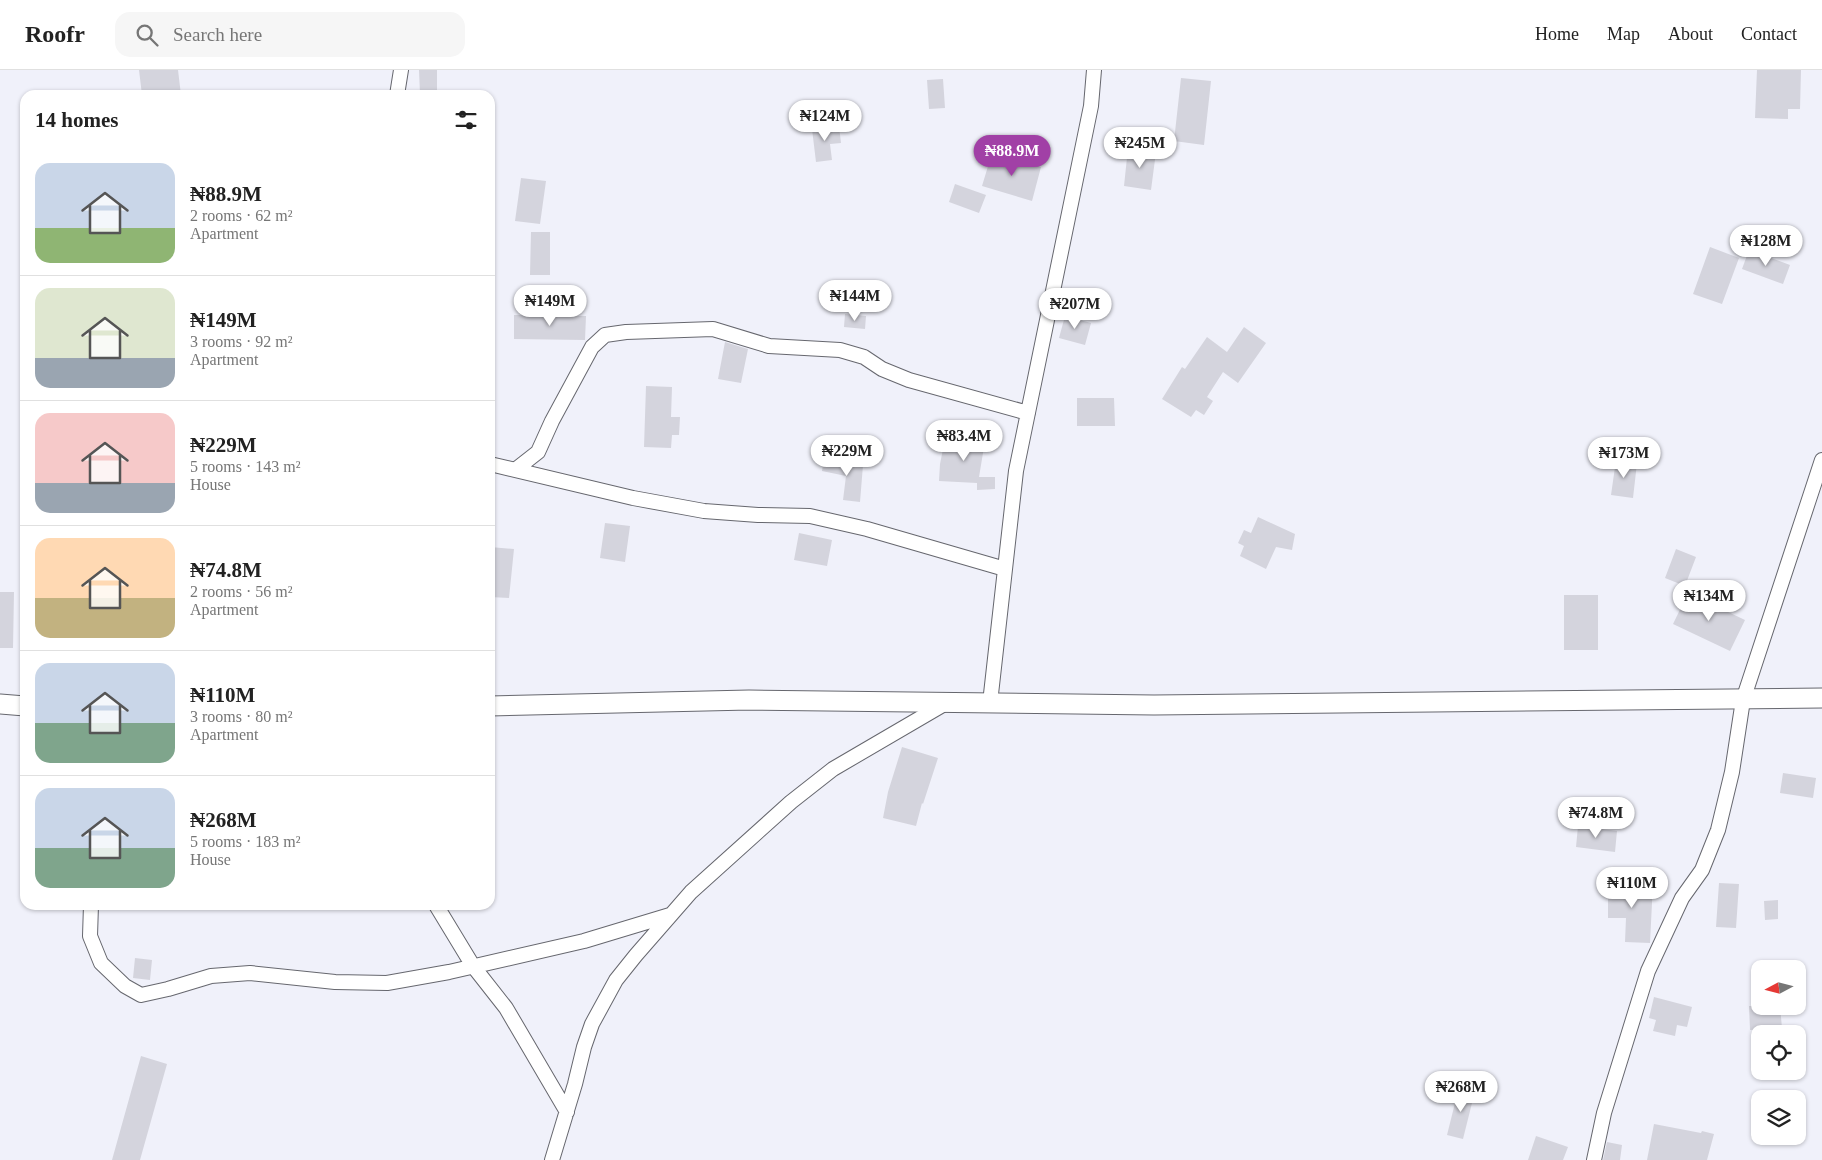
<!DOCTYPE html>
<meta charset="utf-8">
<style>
:root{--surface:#fff;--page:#f6f6f6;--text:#222;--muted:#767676;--line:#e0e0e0;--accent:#a140a6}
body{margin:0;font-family:Georgia,serif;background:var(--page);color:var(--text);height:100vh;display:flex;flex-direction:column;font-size:19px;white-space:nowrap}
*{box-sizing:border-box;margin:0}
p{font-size:16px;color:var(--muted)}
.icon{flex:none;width:28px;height:28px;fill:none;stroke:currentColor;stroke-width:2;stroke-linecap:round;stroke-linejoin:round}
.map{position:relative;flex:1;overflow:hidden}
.drawer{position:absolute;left:20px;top:20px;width:475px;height:820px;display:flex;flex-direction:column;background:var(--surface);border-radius:15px;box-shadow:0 1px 4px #0004}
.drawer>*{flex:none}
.needle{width:32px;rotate:263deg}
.tools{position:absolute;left:1751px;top:890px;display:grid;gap:10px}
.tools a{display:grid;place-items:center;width:55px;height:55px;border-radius:10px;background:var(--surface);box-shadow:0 1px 4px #0004;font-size:25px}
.price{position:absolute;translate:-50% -42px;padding:0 11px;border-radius:18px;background:#fff;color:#222;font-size:16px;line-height:32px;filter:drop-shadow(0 1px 2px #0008)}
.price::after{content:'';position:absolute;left:50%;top:30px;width:15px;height:11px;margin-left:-8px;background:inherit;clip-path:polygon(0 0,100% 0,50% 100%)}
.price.on{background:var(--accent);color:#fff}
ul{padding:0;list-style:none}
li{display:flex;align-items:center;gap:15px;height:125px;padding:0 15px}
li+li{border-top:1px solid var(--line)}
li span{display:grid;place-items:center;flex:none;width:140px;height:100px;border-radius:15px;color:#555}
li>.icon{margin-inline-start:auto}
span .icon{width:60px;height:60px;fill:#fffc;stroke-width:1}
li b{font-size:21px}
h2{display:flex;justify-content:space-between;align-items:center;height:60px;padding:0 15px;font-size:21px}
header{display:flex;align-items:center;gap:30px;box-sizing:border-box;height:70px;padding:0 25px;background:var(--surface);border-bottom:1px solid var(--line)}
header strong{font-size:24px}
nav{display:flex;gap:28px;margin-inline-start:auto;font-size:18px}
.search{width:350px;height:45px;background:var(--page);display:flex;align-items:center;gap:12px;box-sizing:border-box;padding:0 18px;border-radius:15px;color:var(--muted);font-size:19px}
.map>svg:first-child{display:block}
.building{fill:#d4d4dd}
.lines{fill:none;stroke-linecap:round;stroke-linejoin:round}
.street-casing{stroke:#66676e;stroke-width:16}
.secondary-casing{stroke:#66676e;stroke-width:21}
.street{stroke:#fff;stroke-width:14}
.secondary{stroke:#fff;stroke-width:19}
</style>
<header>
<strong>Roofr</strong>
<div class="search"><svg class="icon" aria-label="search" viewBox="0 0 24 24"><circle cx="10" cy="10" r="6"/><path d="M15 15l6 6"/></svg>Search here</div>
<nav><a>Home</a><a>Map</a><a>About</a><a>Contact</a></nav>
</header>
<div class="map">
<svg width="1822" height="1090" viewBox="0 0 1822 1090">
<rect width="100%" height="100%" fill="#f0f1fa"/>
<!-- building -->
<path class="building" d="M 139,0 L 178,0 L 181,25 L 142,25 Z
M 419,0 L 437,0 L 437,24 L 420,24 Z
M 1757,0 L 1801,0 L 1800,39 L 1788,39 L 1788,49 L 1755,48 Z
M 1181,8 L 1211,11 L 1204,75 L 1174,71 Z
M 943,9 L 945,38 L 929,39 L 927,10 Z
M 839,56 L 841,73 L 830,74 L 832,90 L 816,92 L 812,59 Z
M 1128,78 L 1156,82 L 1151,120 L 1124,116 Z
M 992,83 L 1041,97 L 1032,131 L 982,116 Z
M 521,108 L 546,111 L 540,154 L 515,151 Z
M 955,114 L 986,125 L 979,143 L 949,132 Z
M 531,162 L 550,162 L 550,205 L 530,205 Z
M 1710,177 L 1739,188 L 1722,234 L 1693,224 Z
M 1749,180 L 1790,195 L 1783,214 L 1742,199 Z
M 845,244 L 866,246 L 865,259 L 844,257 Z
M 514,245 L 586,246 L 585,270 L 514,269 Z
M 1065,246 L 1091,253 L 1085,275 L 1059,268 Z
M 1244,257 L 1266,273 L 1238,313 L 1223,302 L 1207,327 L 1213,331 L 1204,345 L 1196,340 L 1191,347 L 1162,329 L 1182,297 L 1185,299 L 1207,267 L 1227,282 Z
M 725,272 L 748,279 L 741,313 L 718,309 Z
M 646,316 L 672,317 L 671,347 L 680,347 L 679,365 L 672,365 L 671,378 L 644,377 Z
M 1077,328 L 1114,328 L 1115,356 L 1077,356 Z
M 946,364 L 985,371 L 979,407 L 995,407 L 995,419 L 977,420 L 977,413 L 939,411 L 940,394 Z
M 824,388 L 863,395 L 860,432 L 843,430 L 846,406 L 822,401 Z
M 1616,390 L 1637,393 L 1633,428 L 1611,425 Z
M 1258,447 L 1295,464 L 1292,480 L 1276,477 L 1266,499 L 1240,486 L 1244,476 L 1238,473 L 1244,460 L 1251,463 Z
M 605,453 L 630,456 L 625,492 L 600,488 Z
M 799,463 L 832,470 L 827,496 L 794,490 Z
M 490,477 L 514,479 L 509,528 L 490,527 Z
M 1676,479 L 1696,487 L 1685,516 L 1665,508 Z
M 0,522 L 14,522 L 13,578 L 0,578 Z
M 1688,523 L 1745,550 L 1730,581 L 1673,554 Z
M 1564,525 L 1598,525 L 1598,580 L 1564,580 Z
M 902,677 L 938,688 L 923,734 L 922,733 L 916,756 L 883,748 L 888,722 Z
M 1783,703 L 1816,708 L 1813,728 L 1780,723 Z
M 1578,756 L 1617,761 L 1615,782 L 1576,777 Z
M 1608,812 L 1653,813 L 1650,873 L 1625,872 L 1626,848 L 1608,848 Z
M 1719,813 L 1739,814 L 1736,858 L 1716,857 Z
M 1778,830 L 1778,849 L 1765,850 L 1764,831 Z
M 135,888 L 152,890 L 150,910 L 133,908 Z
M 1654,927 L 1692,937 L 1687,957 L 1677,955 L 1675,966 L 1653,961 L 1656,950 L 1649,948 Z
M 1749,936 L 1780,936 L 1782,958 L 1750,960 Z
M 141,986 L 167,994 L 140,1090 L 112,1090 Z
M 1459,1017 L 1475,1021 L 1463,1069 L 1447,1065 Z
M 1654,1054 L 1701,1063 L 1702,1061 L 1714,1064 L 1707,1090 L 1647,1090 Z
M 1536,1066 L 1568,1077 L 1563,1090 L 1528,1090 Z
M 1607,1072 L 1622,1075 L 1620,1090 L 1603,1090 Z"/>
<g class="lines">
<defs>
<path id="street" d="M 397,25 L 401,0
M 490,394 L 633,428 L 704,441 L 758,445 L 810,446 L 867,459 L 1005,499
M 515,400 L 538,382 L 552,351 L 592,277 L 605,265 L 626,262 L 713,259 L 769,276 L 840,280 L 864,287 L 882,299 L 909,310 L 1028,343
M 990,633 L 1016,401 L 1091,36 L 1094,0
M 91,835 L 90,866 L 101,893 L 125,916 L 141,925 L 168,919 L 211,906 L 250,903 L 335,912 L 387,913 L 449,902 L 584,871 L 670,845
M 436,835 L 473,896 L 506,938 L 567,1042
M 552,1090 L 575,1014 L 584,977 L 592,954 L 616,910 L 636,885 L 691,822 L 791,732 L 833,699 L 946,633
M 1594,1090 L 1604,1043 L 1648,901 L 1682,828 L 1702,800 L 1718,760 L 1732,702 L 1743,630 L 1822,390"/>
<path id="secondary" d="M 0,634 L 25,636
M 490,636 L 749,630 L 1154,635 L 1822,628"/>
</defs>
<!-- street casing -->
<use href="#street" class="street-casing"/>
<!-- secondary casing -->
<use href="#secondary" class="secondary-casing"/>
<!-- street -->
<use href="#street" class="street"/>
<!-- secondary -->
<use href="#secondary" class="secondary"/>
</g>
</svg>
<div class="tools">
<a><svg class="needle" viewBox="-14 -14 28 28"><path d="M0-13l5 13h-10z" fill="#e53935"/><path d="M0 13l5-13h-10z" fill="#767676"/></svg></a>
<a><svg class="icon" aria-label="locate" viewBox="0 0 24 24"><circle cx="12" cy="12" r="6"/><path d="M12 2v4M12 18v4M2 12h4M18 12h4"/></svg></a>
<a><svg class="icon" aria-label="layers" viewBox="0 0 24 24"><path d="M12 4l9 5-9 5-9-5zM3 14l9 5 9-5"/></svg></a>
</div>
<b class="price" style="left:825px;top:72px">₦124M</b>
<b class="price" style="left:1140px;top:99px">₦245M</b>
<b class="price on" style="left:1012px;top:107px">₦88.9M</b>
<b class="price" style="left:1766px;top:197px">₦128M</b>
<b class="price" style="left:855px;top:252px">₦144M</b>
<b class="price" style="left:550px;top:257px">₦149M</b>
<b class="price" style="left:1075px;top:260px">₦207M</b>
<b class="price" style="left:964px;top:392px">₦83.4M</b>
<b class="price" style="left:847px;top:407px">₦229M</b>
<b class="price" style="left:1624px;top:409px">₦173M</b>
<b class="price" style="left:1709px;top:552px">₦134M</b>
<b class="price" style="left:1596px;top:769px">₦74.8M</b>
<b class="price" style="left:1632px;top:839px">₦110M</b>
<b class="price" style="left:1461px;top:1043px">₦268M</b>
<section class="drawer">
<h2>14 homes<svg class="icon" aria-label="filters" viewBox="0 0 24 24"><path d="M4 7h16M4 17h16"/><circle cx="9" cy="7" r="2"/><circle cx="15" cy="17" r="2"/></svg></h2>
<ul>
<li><span style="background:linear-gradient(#c9d6e8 65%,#8fb573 0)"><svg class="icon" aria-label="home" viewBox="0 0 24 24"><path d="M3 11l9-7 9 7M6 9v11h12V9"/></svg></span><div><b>₦88.9M</b><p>2 rooms · 62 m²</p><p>Apartment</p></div></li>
<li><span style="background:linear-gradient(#dfe7d0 70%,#9aa5b1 0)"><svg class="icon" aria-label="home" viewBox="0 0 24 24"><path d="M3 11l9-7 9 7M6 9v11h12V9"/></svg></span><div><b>₦149M</b><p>3 rooms · 92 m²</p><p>Apartment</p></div></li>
<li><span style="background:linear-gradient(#f6c9c9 70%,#9aa5b1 0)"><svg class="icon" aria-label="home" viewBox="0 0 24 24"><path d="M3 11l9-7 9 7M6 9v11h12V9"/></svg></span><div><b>₦229M</b><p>5 rooms · 143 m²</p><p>House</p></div></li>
<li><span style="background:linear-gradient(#ffd9b3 60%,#c2b280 0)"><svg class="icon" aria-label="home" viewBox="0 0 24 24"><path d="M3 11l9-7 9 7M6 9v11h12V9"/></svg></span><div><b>₦74.8M</b><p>2 rooms · 56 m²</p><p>Apartment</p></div></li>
<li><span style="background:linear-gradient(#c9d6e8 60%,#7fa58c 0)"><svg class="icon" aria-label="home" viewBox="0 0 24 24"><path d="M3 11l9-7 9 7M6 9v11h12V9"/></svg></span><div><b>₦110M</b><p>3 rooms · 80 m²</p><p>Apartment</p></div></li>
<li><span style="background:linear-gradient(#c9d6e8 60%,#7fa58c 0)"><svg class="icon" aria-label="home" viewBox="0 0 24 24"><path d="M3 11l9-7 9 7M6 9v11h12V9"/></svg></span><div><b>₦268M</b><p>5 rooms · 183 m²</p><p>House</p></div></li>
</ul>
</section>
</div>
